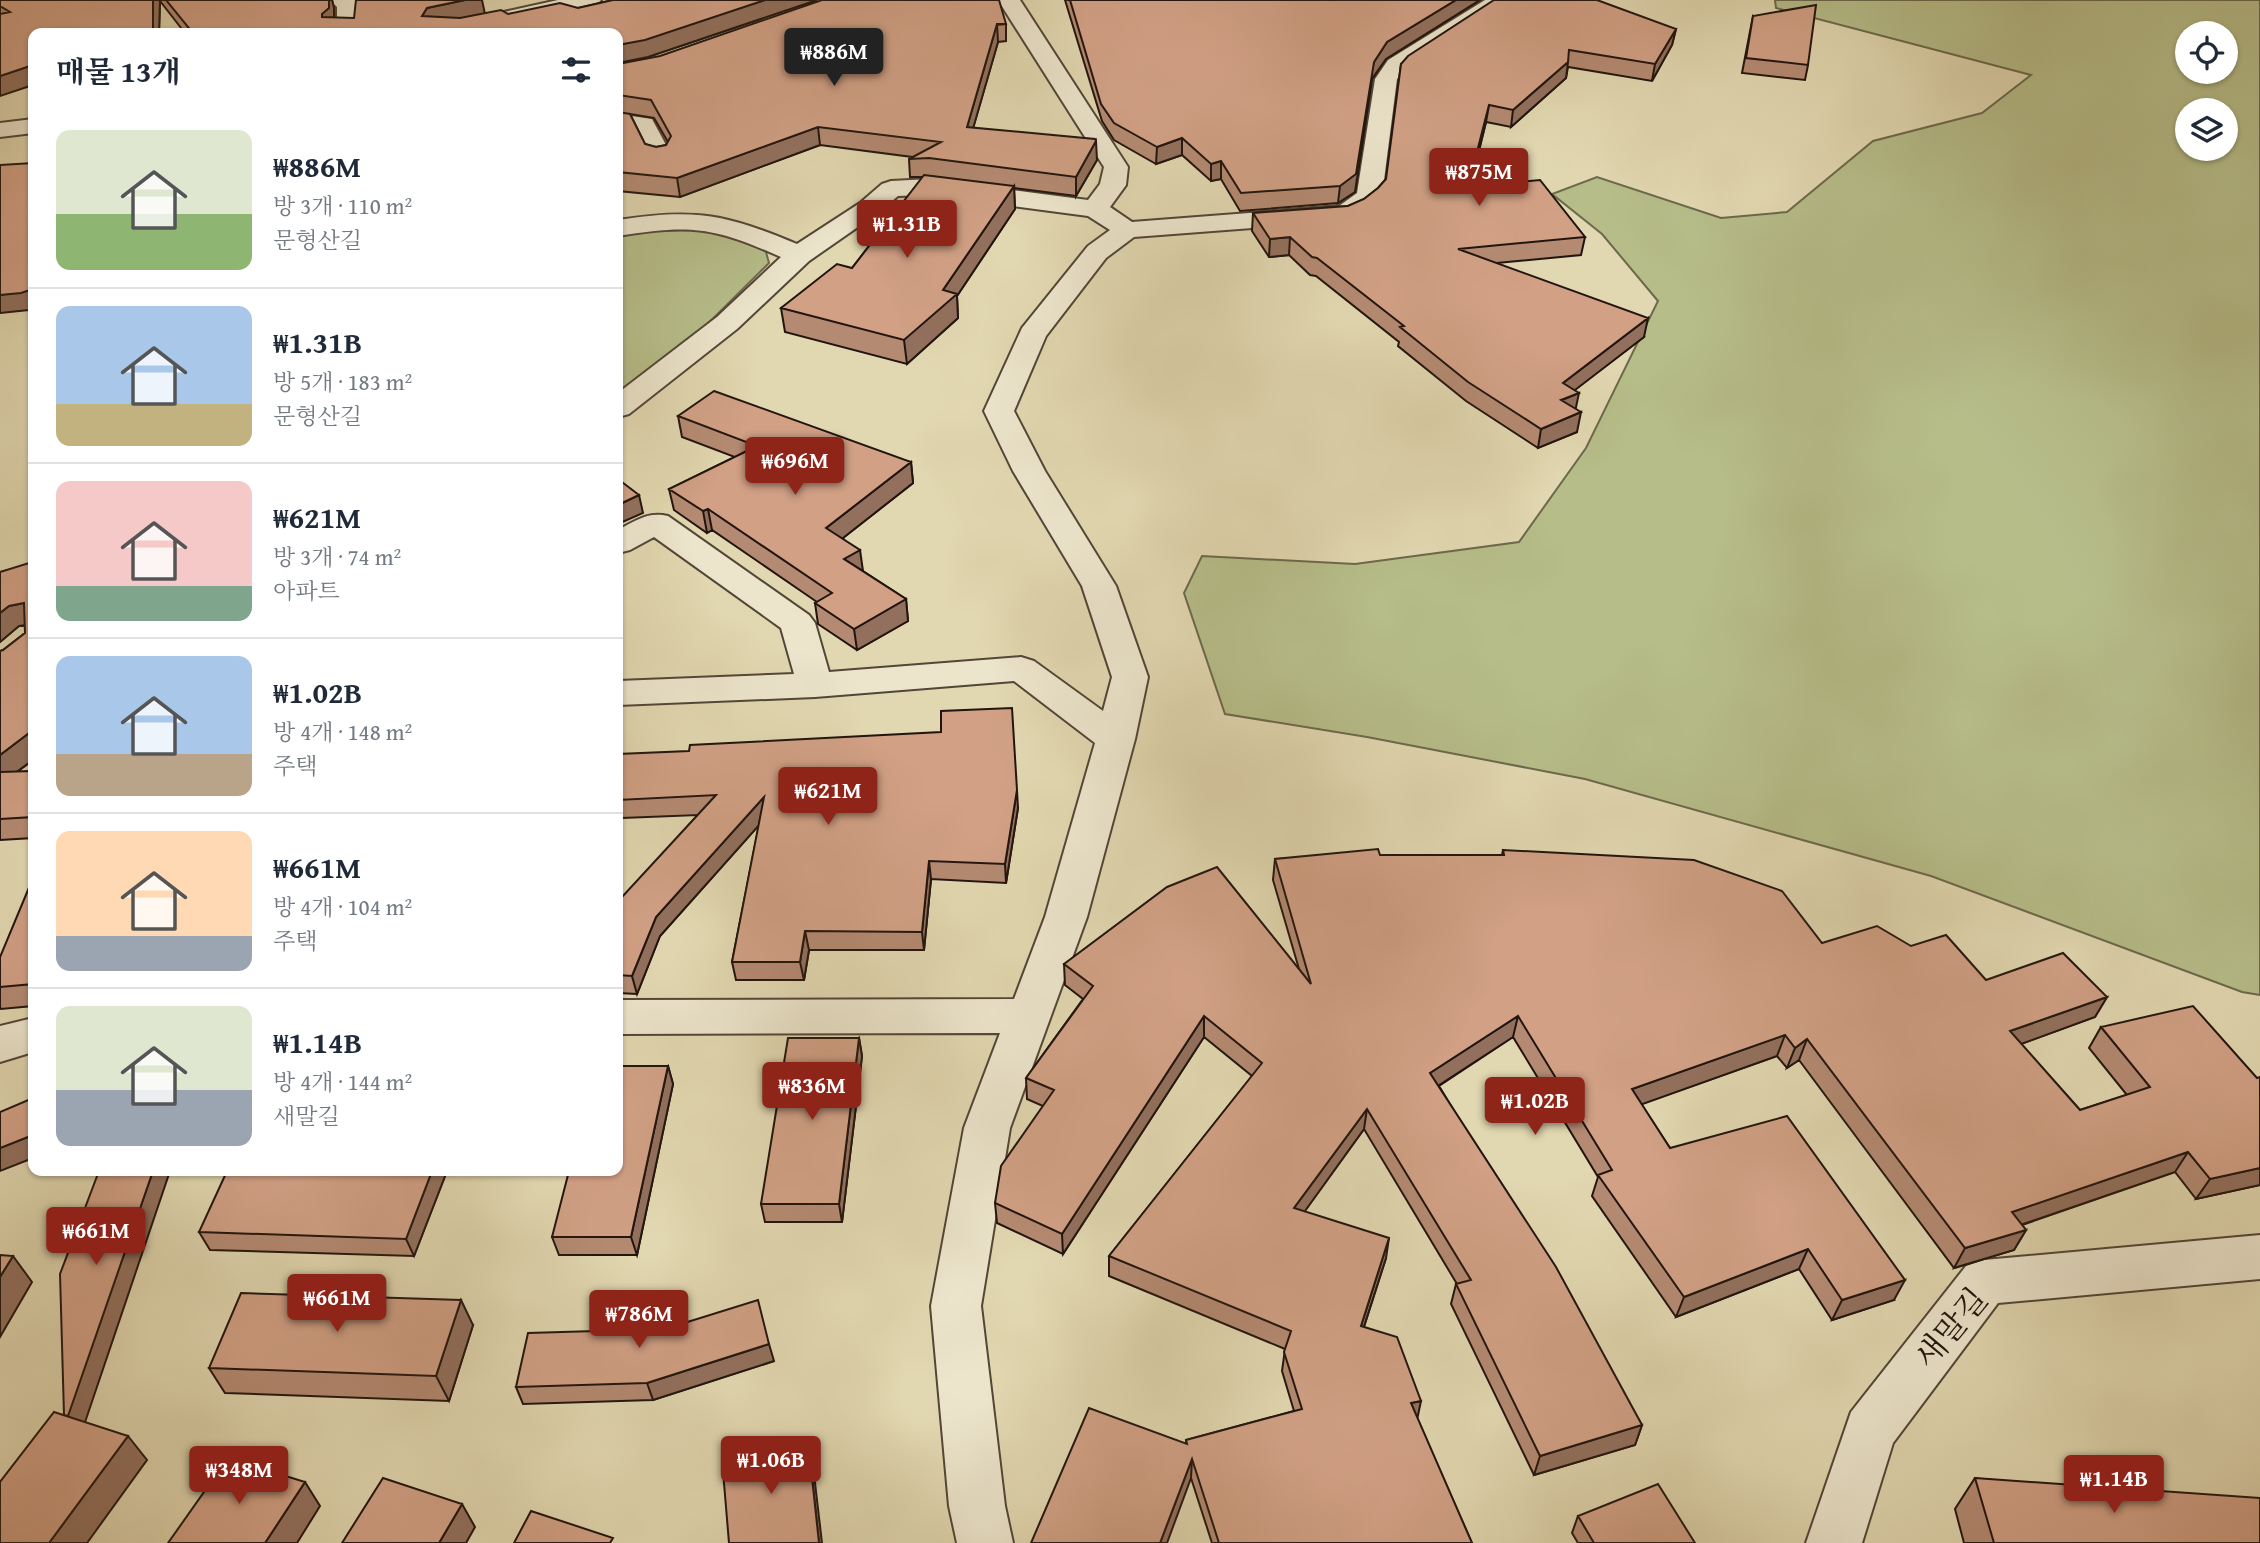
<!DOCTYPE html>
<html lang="ko">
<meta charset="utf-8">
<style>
:root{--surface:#fff;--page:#f2f2f3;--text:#1f2937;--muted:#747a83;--line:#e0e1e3;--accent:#8f2418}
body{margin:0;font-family:"Gentium Book Plus","Noto Serif KR",serif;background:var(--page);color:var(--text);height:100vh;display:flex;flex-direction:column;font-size:26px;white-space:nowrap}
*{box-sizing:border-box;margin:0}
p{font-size:23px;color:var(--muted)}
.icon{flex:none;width:38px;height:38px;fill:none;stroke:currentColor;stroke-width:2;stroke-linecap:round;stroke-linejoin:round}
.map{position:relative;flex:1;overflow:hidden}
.side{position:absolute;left:28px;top:28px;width:595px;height:1148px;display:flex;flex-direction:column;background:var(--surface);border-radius:14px;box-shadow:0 2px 5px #0004}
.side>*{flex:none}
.tools{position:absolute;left:2175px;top:21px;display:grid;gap:14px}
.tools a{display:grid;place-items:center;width:63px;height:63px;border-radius:50%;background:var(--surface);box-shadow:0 2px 5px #0004;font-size:35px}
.price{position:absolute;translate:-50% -60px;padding:0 16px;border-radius:7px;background:var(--accent);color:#fff;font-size:23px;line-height:46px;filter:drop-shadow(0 2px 4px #0008)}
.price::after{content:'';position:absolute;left:50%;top:42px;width:21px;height:16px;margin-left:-10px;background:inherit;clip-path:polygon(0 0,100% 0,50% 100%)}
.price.current{background:#222;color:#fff}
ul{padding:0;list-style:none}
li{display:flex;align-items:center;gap:21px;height:175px;padding:0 28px}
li+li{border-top:2px solid var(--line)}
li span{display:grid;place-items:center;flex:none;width:196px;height:140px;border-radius:14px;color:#555}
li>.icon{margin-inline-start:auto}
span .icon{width:84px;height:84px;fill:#fffc;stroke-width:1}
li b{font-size:30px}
h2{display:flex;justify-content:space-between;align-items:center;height:84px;padding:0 28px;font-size:30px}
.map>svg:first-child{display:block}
.green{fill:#b6bd89;stroke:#6c694c;stroke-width:2;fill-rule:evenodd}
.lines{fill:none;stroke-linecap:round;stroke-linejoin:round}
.minor-casing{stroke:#524637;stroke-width:4}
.minor{fill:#ece5cc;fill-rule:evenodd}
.wall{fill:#b48a72;stroke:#22150f;stroke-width:2;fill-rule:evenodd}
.shaded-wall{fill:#92705d;stroke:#22150f;stroke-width:2}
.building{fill:#d1a085;stroke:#22150f;stroke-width:2}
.labels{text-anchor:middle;stroke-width:7;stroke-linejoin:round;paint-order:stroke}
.near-street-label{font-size:32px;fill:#22150f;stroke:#ece5cc}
</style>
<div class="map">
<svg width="2260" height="1543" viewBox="0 0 2260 1543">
<rect width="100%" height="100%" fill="#e1d7b0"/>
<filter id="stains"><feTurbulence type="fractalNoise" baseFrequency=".00286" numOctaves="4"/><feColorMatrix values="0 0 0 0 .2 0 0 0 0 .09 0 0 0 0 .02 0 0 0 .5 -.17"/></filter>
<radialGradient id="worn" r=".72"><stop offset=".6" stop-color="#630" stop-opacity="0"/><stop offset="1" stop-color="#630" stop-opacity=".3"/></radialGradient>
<!-- green -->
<path class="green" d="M 1775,0 L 2260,0 L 2260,995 L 2242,992 L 1931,876 L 1585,779 L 1367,737 L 1225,714 L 1184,593 L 1202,556 L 1355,564 L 1519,542 L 1586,448 L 1658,301 L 1602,234 L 1552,194 L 1597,177 L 1721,218 L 1787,212 L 1873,141 L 1982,113 L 2031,75 L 1776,8 ZM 2188,33 L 2226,33 L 2226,72 L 2188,72 ZM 2188,110 L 2226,110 L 2226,149 L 2188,149 Z
M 623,228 L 734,229 L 763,241 L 769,263 L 662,369 L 618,392 L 618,230 Z"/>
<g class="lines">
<defs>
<path id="minor" d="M 330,0 L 356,0 L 359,4 L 357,33 L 329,33 L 337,27 L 337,7 Z
M 558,0 L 601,0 L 597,4 L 590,6 L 464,33 L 429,33 L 432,28 Z
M 998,0 L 1020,0 L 1128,167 L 1126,185 L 1110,207 L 1132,222 L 1339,206 L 1357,193 L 1375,79 L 1388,60 L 1485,0 L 1511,0 L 1404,70 L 1397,79 L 1382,196 C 1374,207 1359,218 1346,221 L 1134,237 L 1106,258 L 1046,336 L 1014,411 L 1045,471 L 1116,586 L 1148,677 L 1135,739 L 1087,917 L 1010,1128 L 981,1306 L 1005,1506 L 1013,1543 L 957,1543 L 949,1506 L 931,1306 L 964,1128 L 1000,1033 L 618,1034 L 618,1000 L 1014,999 L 1045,917 L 1095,743 L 1014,681 L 815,697 L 618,705 L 618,681 L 794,674 L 781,628 L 654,537 L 630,550 L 618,553 L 618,530 C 635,521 648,511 668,516 L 809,615 L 815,623 L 829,672 L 1021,657 L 1034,661 L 1103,711 L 1112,677 L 1082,586 L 1013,471 L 984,411 L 1022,328 L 1088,246 L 1110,230 L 1088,216 L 930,195 L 898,196 L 878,213 L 809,261 L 737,329 L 629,414 L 618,417 L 618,393 L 717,317 L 781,257 C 713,227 692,224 618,236 L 618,220 C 695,208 725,214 797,244 L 860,203 L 882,184 L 891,181 L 930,179 L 1088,200 L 1100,184 L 1104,167 Z
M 618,114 L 652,119 L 672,156 L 669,161 L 660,163 L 651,161 L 635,130 L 618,128 Z
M 33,119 L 33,133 L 0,137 L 0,123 Z
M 33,1018 L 33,1052 L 0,1062 L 0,1026 Z
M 2260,1235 L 2260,1279 L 1998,1303 L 1893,1443 L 1862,1543 L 1806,1543 L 1851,1412 L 1966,1266 L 1984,1260 Z"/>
</defs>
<!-- minor casing -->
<use href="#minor" class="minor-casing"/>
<!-- minor -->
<use href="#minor" class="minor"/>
</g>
<!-- wall -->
<path class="wall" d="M 0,0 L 332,0 L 334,8 L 334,18 L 354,18 L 485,13 L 508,14 L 578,8 L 613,0 L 817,0 L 648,57 L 618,33 L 185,33 L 160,1 L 159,33 L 33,33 L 0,96 Z
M 1065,0 L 1480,0 L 1386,59 L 1372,79 L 1355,192 L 1338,203 L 1240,211 L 1221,179 L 1211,181 L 1182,155 L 1156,164 L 1114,140 L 1102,121 Z
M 1753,16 L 1808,65 L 1805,80 L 1742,73 Z
M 1006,24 L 1006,41 L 998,42 L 973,128 L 1097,160 L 1076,196 L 1014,188 L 1015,209 L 957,296 L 958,318 L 907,364 L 785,332 L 781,308 L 852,268 L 923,177 L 910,177 L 909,159 L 912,157 L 820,145 L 680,197 L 618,191 L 618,64 ZM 630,114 L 654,118 L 668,142 L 666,145 L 656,147 L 645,144 Z
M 1676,29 L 1672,45 L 1652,81 L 1568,67 L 1566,78 L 1511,127 L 1486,122 L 1470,186 L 1585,237 L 1581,255 L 1497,263 L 1644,337 L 1574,390 L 1577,432 L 1538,448 L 1466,401 L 1398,346 L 1399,342 L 1316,276 L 1310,275 L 1289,255 L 1269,257 L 1252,231 L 1253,213 L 1348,206 L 1364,199 L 1378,188 L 1386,179 L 1401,64 Z
M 678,416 L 911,462 L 913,483 L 843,538 L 863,571 L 906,599 L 908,621 L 857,650 L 818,624 L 815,603 L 817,602 L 712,530 L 707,533 L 674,510 L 669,489 L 735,457 L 682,437 Z
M 33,564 L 33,760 L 17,772 L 33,771 L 33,838 L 0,840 L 0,651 L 3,650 L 25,633 L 25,626 L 19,626 L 0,642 L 0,572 Z
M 618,754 L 1018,808 L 1006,883 L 931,879 L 924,950 L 809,950 L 804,980 L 736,980 L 732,962 L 759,825 L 660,936 L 637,994 L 618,993 L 618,905 L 698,815 L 622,818 L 618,822 Z
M 1503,850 L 1822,943 L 1911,946 L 1986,980 L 2107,997 L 2095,1017 L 2021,1044 L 2080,1110 L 2127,1095 L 2089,1048 L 2101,1027 L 2260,1185 L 2196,1199 L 2175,1172 L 2022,1225 L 2026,1230 L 2014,1250 L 1954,1268 L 1799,1060 L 1787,1068 L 1777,1056 L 1641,1104 L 1670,1148 L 1894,1300 L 1832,1320 L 1799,1269 L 1676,1317 L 1592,1196 L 1598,1177 L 1513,1037 L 1439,1086 L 1642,1425 L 1635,1445 L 1534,1475 L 1451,1304 L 1456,1284 L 1457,1284 L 1364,1129 L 1304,1212 L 1386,1258 L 1364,1327 L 1417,1419 L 1472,1543 L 1212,1543 L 1191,1478 L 1186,1440 L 1294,1411 L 1282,1371 L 1285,1349 L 1109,1276 L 1109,1256 L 1252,1076 L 1204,1037 L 1063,1254 L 997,1223 L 995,1203 L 1043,1106 L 1027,1099 L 1026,1078 L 1083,999 L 1065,985 L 1064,964 L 1299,969 L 1273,880 L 1275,859 L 1380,855 L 1502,855 Z
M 33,878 L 33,1006 L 1,1009 L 0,1007 L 0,987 Z
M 859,1038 L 862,1056 L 842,1222 L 765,1222 L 761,1204 Z
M 668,1066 L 673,1084 L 637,1255 L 559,1255 L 552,1237 Z
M 447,1171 L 414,1256 L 210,1250 L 199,1232 Z
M 473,1325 L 449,1401 L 225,1393 L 209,1368 Z
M 774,1361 L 653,1400 L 523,1404 L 516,1387 Z
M 1975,1478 L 2260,1543 L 1964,1543 L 1955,1509 Z
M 1578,1516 L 1695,1543 L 1578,1543 L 1572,1533 Z"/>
<!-- shaded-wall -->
<path class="shaded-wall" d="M 153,0 L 159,0 L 160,1 L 159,33 L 153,33 Z
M 329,0 L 332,0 L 334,8 L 334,26 L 322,17 L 322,14 Z
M 465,0 L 482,0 L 485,14 L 431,25 L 422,16 L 427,8 Z
M 765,0 L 817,0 L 648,57 L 618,63 L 618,45 Z
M 1456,0 L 1480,0 L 1386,59 L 1372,79 L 1355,192 L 1338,203 L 1340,186 L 1374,62 L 1387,42 Z
M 997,24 L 998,42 L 968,146 L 967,127 Z
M 1676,29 L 1672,45 L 1652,81 L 1655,64 Z
M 1568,62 L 1566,78 L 1511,127 L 1513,110 Z
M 33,65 L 33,85 L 0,96 L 0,76 Z
M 1489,105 L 1486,122 L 1466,204 L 1468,187 Z
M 818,127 L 820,145 L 680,197 L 677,178 Z
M 1182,138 L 1182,155 L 1156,164 L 1157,147 Z
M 1096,141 L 1097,160 L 1076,196 L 1076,177 Z
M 1221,161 L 1221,179 L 1211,181 L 1211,164 Z
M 1014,186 L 1015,209 L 957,296 L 958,318 L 907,364 L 904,340 L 943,290 Z
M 1290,237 L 1289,255 L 1269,257 L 1270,239 Z
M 33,289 L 33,309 L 29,310 L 0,313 L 0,295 Z
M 1648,318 L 1644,337 L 1562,400 L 1579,393 L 1575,412 L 1558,419 L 1563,383 Z
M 1581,412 L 1577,432 L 1538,448 L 1541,429 Z
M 911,462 L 913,483 L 829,549 L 826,528 Z
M 639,495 L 643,513 L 618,524 L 618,505 Z
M 708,509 L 712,530 L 707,533 L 703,511 Z
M 860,550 L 863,571 L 844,559 Z
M 906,599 L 908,621 L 857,650 L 854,629 Z
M 24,603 L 33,624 L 19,626 L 0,642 L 0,613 L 9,606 Z
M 33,730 L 33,760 L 0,784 L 0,755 Z
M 1017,790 L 1018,808 L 1006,883 L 1005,864 Z
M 764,797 L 768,815 L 660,936 L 637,994 L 632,976 L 656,917 Z
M 618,803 L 622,818 L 618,822 Z
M 929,861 L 931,879 L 924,950 L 922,932 Z
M 805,931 L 809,950 L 804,980 L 800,962 Z
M 2107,997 L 2095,1017 L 1999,1052 L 2010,1031 Z
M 1204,1016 L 1204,1037 L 1063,1254 L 1062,1234 Z
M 1518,1016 L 1513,1037 L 1427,1093 L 1430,1073 Z
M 1785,1035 L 1777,1056 L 1626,1110 L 1632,1089 Z
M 859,1038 L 862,1056 L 842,1222 L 839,1204 Z
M 1807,1039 L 1799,1060 L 1787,1068 L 1795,1048 Z
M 668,1066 L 673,1084 L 637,1255 L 631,1237 Z
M 1367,1109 L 1364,1129 L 1292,1229 L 1294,1208 Z
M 33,1135 L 33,1158 L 0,1171 L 0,1148 Z
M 2188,1152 L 2175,1172 L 2000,1232 L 2012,1212 Z
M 2260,1168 L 2260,1185 L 2196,1199 L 2210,1179 Z
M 153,1171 L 170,1171 L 81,1434 L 67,1417 Z
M 432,1171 L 447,1171 L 414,1256 L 406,1239 Z
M 2026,1230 L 2014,1250 L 1954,1268 L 1965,1248 Z
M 1389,1238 L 1386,1258 L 1358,1345 L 1361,1326 Z
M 1808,1249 L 1799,1269 L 1676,1317 L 1684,1297 Z
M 13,1256 L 32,1282 L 0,1337 L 0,1277 Z
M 1905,1280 L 1894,1300 L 1832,1320 L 1842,1300 Z
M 461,1300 L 473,1325 L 449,1401 L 436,1376 Z
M 769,1344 L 774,1361 L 653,1400 L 647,1383 Z
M 1421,1401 L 1417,1420 L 1411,1403 Z
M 1642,1425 L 1635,1445 L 1534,1475 L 1540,1456 Z
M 128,1436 L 147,1460 L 87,1543 L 49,1543 Z
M 808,1440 L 812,1457 L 822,1543 L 819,1543 Z
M 1192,1459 L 1191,1478 L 1167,1543 L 1160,1543 Z
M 305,1482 L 320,1506 L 297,1543 L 265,1543 Z
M 462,1504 L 475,1527 L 466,1543 L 439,1543 Z"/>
<!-- building -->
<path class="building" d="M 0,0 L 153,0 L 153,33 L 33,33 L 33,65 L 0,76 L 0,14 L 10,12 L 0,6 Z
M 166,0 L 329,0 L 329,8 L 322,14 L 322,17 L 354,18 L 356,0 L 465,0 L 427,8 L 422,16 L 460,18 L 501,10 L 508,14 L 560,3 L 578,8 L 613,0 L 765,0 L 645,40 L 618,45 L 618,33 L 194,33 L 192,32 Z
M 822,0 L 999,0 L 1006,24 L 997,24 L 967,127 L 1095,139 L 1096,141 L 1076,177 L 929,158 L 909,159 L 941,142 L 818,127 L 677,178 L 618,172 L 618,112 L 630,114 L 645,144 L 656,147 L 666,145 L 671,136 L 651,100 L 618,95 L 618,64 L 660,56 Z
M 1070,0 L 1456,0 L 1387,42 L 1374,62 L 1356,174 L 1340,186 L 1241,193 L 1221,161 L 1211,164 L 1182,138 L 1157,147 L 1114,123 L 1101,104 Z
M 1494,0 L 1597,0 L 1676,29 L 1655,64 L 1569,50 L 1568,62 L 1513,110 L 1489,105 L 1468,187 L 1540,180 L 1585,237 L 1458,249 L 1648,318 L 1563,383 L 1579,393 L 1561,400 L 1581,412 L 1541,429 L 1468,382 L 1400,327 L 1404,326 L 1317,258 L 1312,257 L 1290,237 L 1270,239 L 1253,213 L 1348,206 L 1364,199 L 1378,188 L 1386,179 L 1401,64 L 1408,56 Z
M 1816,5 L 1808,65 L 1746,58 L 1753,16 Z
M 33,163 L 33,289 L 21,293 L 0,295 L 0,165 Z
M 924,175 L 1014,186 L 943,290 L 957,294 L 904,340 L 781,308 L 837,264 L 852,268 Z
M 714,391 L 911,462 L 826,528 L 860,550 L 844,559 L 906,599 L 854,629 L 815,603 L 832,593 L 708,509 L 703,511 L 669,489 L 757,446 L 678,416 Z
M 618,479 L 639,495 L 618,505 Z
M 29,563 L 33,564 L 33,730 L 0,755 L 0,651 L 3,650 L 25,633 L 24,603 L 9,606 L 0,613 L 0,572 Z
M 1012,708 L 1017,790 L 1005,864 L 929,861 L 922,932 L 805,931 L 800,962 L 732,962 L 764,797 L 656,917 L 632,976 L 618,975 L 618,905 L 621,898 L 716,795 L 618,800 L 618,754 L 689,751 L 690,745 L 941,732 L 941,711 Z
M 33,771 L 33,817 L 0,819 L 0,772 Z
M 1378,849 L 1380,855 L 1504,855 L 1503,850 L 1694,860 L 1782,891 L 1822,943 L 1877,926 L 1911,946 L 1946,935 L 1986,980 L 2063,953 L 2107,997 L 2010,1031 L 2080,1110 L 2150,1087 L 2101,1027 L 2193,1006 L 2257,1078 L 2260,1077 L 2260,1168 L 2210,1179 L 2188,1152 L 2012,1212 L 2026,1230 L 1965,1248 L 1807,1039 L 1795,1048 L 1785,1035 L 1632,1089 L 1670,1148 L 1787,1116 L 1905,1280 L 1842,1300 L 1808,1249 L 1684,1297 L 1598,1175 L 1612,1170 L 1518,1016 L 1430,1073 L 1556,1267 L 1642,1425 L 1540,1456 L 1456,1284 L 1471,1280 L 1367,1109 L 1294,1208 L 1389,1238 L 1361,1326 L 1397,1337 L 1421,1401 L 1411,1403 L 1472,1543 L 1219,1543 L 1192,1459 L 1160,1543 L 1031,1543 L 1089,1408 L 1187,1444 L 1186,1440 L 1302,1409 L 1284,1352 L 1291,1331 L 1109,1256 L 1262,1063 L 1204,1016 L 1062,1234 L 995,1203 L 1001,1166 L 1054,1090 L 1026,1078 L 1093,986 L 1064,964 L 1167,887 L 1217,867 L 1311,984 L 1275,859 Z
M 33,878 L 33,984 L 0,987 L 0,957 Z
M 788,1038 L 859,1038 L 839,1204 L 761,1204 Z
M 618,1066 L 668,1066 L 631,1237 L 552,1237 L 569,1171 L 618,1171 Z
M 33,1098 L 33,1135 L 0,1148 L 0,1112 Z
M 99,1171 L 153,1171 L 68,1416 L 64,1415 L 60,1274 Z
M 227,1171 L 432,1171 L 406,1239 L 199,1232 Z
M 0,1255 L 13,1256 L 0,1277 Z
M 241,1293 L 461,1300 L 436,1376 L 209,1368 Z
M 758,1300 L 769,1344 L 647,1383 L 516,1387 L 528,1333 L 665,1329 Z
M 54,1412 L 128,1436 L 49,1543 L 0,1543 L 0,1482 Z
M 808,1440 L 819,1543 L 729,1543 L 722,1459 Z
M 228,1458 L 305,1482 L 265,1543 L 168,1543 Z
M 383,1478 L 462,1504 L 439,1543 L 342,1543 Z
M 1975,1478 L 2260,1498 L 2260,1543 L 1994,1543 Z
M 1658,1484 L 1695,1543 L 1594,1543 L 1578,1516 Z
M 531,1511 L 613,1538 L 610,1543 L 514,1543 Z"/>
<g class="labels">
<!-- near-street labels -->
<g class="near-street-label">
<text transform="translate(1951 1328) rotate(-50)" y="11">새말길</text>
</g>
</g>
<rect width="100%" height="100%" filter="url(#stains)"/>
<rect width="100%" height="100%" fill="url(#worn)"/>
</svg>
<div class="tools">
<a><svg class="icon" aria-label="locate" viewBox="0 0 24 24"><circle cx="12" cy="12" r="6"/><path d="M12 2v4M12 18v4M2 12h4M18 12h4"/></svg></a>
<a><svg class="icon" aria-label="layers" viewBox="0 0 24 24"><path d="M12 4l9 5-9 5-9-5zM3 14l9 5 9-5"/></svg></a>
</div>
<b class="price current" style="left:834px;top:88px">₩886M</b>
<b class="price" style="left:1479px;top:208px">₩875M</b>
<b class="price" style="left:907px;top:260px">₩1.31B</b>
<b class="price" style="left:795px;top:497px">₩696M</b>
<b class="price" style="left:828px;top:827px">₩621M</b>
<b class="price" style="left:812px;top:1122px">₩836M</b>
<b class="price" style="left:1535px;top:1137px">₩1.02B</b>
<b class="price" style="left:96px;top:1267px">₩661M</b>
<b class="price" style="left:337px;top:1334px">₩661M</b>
<b class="price" style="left:639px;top:1350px">₩786M</b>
<b class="price" style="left:771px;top:1496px">₩1.06B</b>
<b class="price" style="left:239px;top:1506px">₩348M</b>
<b class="price" style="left:2114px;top:1515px">₩1.14B</b>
<section class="side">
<h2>매물 13개<svg class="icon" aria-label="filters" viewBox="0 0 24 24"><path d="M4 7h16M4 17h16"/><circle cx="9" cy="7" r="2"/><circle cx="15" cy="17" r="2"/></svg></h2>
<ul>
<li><span style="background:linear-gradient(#dfe7d0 60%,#8fb573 0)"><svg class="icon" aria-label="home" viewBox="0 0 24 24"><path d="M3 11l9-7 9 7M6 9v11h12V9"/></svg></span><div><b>₩886M</b><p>방 3개 · 110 m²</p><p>문형산길</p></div></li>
<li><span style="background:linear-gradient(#a9c7e8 70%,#c2b280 0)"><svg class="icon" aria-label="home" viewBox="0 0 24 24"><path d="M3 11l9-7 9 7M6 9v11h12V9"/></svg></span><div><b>₩1.31B</b><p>방 5개 · 183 m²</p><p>문형산길</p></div></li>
<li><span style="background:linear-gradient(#f6c9c9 75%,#7fa58c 0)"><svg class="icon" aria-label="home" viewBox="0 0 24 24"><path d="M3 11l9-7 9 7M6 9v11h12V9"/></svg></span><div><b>₩621M</b><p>방 3개 · 74 m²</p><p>아파트</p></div></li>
<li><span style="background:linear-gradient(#a9c7e8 70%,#b9a48a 0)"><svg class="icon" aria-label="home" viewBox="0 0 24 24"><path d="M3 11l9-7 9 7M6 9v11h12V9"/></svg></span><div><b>₩1.02B</b><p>방 4개 · 148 m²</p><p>주택</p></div></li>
<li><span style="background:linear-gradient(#ffd9b3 75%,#9aa5b1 0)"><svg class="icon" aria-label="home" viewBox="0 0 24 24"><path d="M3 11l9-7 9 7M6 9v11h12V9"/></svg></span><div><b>₩661M</b><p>방 4개 · 104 m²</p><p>주택</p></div></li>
<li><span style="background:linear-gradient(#dfe7d0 60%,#9aa5b1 0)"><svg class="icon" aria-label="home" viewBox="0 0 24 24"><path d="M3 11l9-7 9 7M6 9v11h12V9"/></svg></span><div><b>₩1.14B</b><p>방 4개 · 144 m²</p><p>새말길</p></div></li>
</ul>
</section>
</div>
